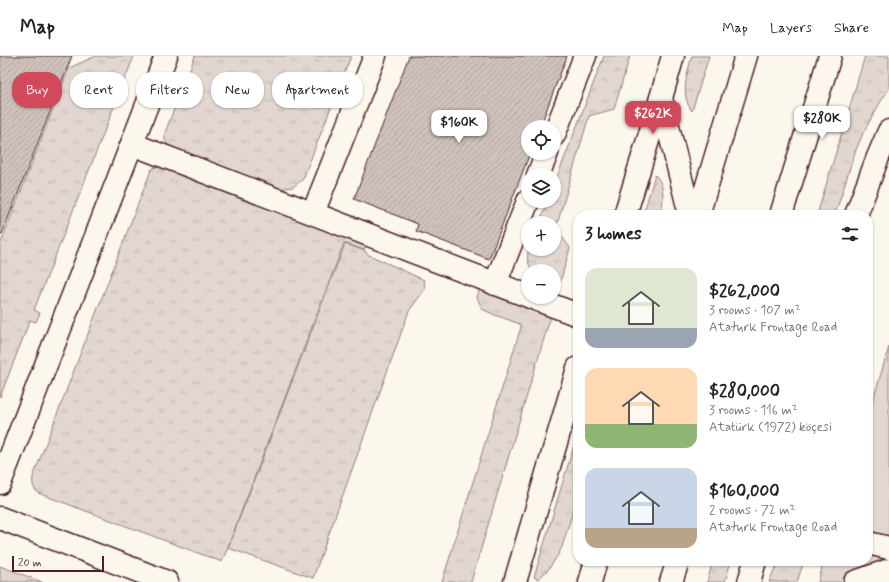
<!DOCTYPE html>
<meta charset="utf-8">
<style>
:root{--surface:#fff;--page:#f2f2f2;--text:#222;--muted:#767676;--line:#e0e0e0;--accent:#d1495b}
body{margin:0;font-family:Mynerve,sans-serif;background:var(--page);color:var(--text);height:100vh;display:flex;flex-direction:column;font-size:15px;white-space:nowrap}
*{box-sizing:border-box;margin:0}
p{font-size:13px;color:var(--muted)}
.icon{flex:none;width:22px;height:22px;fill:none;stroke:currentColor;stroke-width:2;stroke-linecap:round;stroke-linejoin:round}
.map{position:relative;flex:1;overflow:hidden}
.side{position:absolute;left:573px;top:154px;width:300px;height:356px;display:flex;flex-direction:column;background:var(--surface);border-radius:16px;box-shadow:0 1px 3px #0004}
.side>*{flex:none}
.guide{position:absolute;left:12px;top:16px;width:380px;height:36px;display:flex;gap:8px}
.buttons{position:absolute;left:521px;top:64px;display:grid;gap:8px}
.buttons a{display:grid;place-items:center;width:40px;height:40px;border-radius:50%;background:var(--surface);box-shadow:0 1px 3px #0004;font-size:20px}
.scale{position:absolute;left:12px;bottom:10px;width:92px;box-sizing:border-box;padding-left:4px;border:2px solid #4a1f2b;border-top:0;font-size:11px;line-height:14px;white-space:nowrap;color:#4a1f2b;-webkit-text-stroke:3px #fbf7ec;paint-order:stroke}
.price{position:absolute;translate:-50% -34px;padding:0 9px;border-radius:8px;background:#fff;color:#222;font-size:13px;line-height:26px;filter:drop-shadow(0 1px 2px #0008)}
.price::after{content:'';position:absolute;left:50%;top:24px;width:12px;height:9px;margin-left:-6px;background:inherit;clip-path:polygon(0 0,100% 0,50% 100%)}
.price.active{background:var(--accent);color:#fff}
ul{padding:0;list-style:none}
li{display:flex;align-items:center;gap:12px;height:100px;padding:0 12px}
li span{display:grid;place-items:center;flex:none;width:112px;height:80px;border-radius:12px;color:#555}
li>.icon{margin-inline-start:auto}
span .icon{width:48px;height:48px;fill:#fffc;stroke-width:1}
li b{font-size:17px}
h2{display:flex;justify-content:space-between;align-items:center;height:48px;padding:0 12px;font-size:17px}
.chip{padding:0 14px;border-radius:16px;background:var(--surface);box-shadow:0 1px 3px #0004;font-size:14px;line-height:36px}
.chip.active{background:var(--accent);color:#fff}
header{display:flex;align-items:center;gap:24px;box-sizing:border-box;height:56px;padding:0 20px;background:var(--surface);border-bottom:1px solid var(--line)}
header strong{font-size:19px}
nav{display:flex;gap:22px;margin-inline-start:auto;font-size:14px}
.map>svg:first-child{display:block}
.grass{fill:url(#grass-tufts);stroke:#967b7e}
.green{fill:#e2d7d0;stroke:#967b7e}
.building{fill:url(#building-hatch);stroke:#4a1f2b}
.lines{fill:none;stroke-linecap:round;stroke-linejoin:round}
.minor-casing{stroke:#4a1f2b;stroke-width:25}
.major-casing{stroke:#4a1f2b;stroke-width:25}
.minor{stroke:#fbf7ec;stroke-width:22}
.major{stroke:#fbf7ec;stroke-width:22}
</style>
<header>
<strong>Map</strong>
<nav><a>Map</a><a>Layers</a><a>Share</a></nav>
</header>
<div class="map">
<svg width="889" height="526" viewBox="0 0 889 526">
<defs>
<pattern id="grass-tufts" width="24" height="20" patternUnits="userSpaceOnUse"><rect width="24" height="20" fill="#e2d7d0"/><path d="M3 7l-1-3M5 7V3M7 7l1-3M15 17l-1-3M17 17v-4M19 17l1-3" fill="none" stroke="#c3b8b3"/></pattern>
<pattern id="building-hatch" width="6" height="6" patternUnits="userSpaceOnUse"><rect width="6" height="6" fill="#cfc2bc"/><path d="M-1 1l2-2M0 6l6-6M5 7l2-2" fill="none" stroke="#b3a6a2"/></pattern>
</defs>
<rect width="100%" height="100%" fill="#fbf7ec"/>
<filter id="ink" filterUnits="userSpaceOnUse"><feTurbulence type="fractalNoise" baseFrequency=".025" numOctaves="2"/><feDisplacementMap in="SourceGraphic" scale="8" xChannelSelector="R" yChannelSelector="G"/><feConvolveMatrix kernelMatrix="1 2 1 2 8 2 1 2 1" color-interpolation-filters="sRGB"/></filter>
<g filter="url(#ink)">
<!-- grass -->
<path class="grass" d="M 96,0 L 134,0 L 34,254 L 40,257 L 36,266 L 30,264 L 0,341 L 0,189 L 69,12 Z
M 195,0 L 351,0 L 303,123 L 293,131 L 277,133 L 173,93 C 168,89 165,86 164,79 Z
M 604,0 L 630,0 L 614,53 L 589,60 L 556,172 L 570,192 L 559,230 L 554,228 L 554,215 L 532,215 C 528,207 526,202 529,193 L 554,193 L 554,167 L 539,167 L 548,145 L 554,145 L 554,129 Z
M 692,0 L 709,0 L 692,55 C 680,39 687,18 692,0 Z
M 865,0 L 889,0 L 889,33 L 881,45 L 863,77 L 854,99 L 835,159 L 817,159 Z
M 155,111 L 161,111 L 366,189 L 364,194 L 344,187 L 222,506 L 38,437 C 33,432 32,428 33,421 L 151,114 Z
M 655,119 C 666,129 663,146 661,159 L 643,159 Z
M 345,188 L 365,195 L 367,198 L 424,224 L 425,233 L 409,255 L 313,522 L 228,492 Z
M 480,232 L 551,259 L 471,526 L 442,526 L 521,271 L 520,268 L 495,259 L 482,253 L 477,241 Z
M 578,376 L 578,438 L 562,491 L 558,499 L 548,514 L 538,523 L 534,521 Z
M 713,505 L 731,505 L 725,526 L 707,526 Z
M 783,505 L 804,505 L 797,526 L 769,526 L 774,514 Z
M 0,510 L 42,526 L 0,526 Z"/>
<!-- green -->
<path class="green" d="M 889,291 L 889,526 L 818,526 L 824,505 L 868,505 L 868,361 Z"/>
<!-- building -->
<path class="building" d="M 0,0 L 72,0 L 2,178 L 0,178 Z
M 409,0 L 567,0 L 540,71 L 528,71 L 528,97 L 530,97 L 489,203 L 416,175 L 418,168 L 354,143 Z"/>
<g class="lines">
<defs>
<path id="minor" d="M 554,79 L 585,0
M 132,88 L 528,240
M 538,119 L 547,97
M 313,157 L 375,0
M 625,159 L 661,42
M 495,228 L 528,145
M 530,241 L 578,259
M 0,427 L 166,0
M 0,462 L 167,526
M 868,487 L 889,492
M 515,526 L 578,312
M 749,526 L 755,505
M 855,526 L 889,514"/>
<path id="major" d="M 673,0 L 661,42 L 690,159
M 698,159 L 746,0
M 781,159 L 830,0
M 856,159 L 878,101 L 889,75
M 590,526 L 596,505
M 671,526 L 678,505"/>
</defs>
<!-- minor casing -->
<use href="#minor" class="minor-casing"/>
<!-- major casing -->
<use href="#major" class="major-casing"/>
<!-- minor -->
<use href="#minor" class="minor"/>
<!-- major -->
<use href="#major" class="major"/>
</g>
</g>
</svg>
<div class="buttons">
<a><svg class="icon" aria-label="locate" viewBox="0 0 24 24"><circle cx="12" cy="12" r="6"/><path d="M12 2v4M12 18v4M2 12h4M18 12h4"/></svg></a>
<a><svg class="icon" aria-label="layers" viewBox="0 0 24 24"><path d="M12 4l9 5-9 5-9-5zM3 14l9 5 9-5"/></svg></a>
<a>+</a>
<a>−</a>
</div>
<div class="scale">20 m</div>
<b class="price active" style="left:653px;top:79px">$262K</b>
<b class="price" style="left:822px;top:84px">$280K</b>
<b class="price" style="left:459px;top:88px">$160K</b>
<div class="guide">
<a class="chip active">Buy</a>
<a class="chip">Rent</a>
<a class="chip">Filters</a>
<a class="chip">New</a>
<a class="chip">Apartment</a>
</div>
<section class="side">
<h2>3 homes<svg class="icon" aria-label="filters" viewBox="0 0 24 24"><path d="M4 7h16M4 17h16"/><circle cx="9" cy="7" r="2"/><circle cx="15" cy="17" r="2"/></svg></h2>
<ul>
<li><span style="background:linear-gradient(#dfe7d0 75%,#9aa5b1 0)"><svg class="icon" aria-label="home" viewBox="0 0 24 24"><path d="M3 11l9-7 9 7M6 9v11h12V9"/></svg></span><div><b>$262,000</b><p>3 rooms · 107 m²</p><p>Ataturk Frontage Road</p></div></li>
<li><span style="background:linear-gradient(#ffd9b3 70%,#8fb573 0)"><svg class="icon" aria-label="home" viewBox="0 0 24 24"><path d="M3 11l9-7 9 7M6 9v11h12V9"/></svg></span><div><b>$280,000</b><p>3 rooms · 116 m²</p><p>Atatürk (1972) köçesi</p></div></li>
<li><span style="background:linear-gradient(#c9d6e8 75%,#b9a48a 0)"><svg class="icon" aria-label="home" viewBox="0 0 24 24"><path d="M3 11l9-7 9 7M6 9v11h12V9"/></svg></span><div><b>$160,000</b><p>2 rooms · 72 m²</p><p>Ataturk Frontage Road</p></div></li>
</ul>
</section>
</div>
